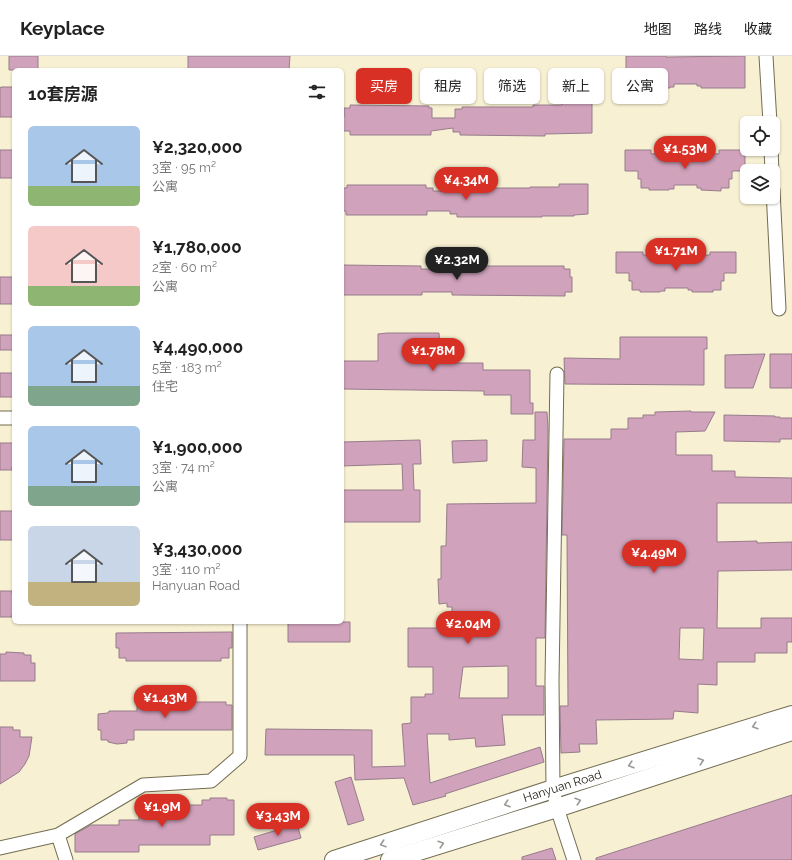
<!DOCTYPE html>
<html lang="zh">
<meta charset="utf-8">
<style>
:root{--surface:#fff;--page:#f6f6f6;--text:#222;--muted:#767676;--line:#e0e0e0;--accent:#d93025}
body{margin:0;font-family:Raleway,"Noto Sans SC",sans-serif;background:var(--page);color:var(--text);height:100vh;display:flex;flex-direction:column;font-size:15px;white-space:nowrap}
*{box-sizing:border-box;margin:0}
p{font-size:13px;color:var(--muted)}
.icon{flex:none;width:22px;height:22px;fill:none;stroke:currentColor;stroke-width:2;stroke-linecap:round;stroke-linejoin:round}
.map{position:relative;flex:1;overflow:hidden}
.drawer{position:absolute;left:12px;top:12px;width:332px;height:556px;display:flex;flex-direction:column;background:var(--surface);border-radius:6px;box-shadow:0 1px 3px #0004}
.drawer>*{flex:none}
.guide{position:absolute;left:356px;top:12px;width:376px;height:36px;display:flex;gap:8px}
.buttons{position:absolute;left:740px;top:60px;display:grid;gap:8px}
.buttons a{display:grid;place-items:center;width:40px;height:40px;border-radius:6px;background:var(--surface);box-shadow:0 1px 3px #0004;font-size:20px}
.price{position:absolute;translate:-50% -34px;padding:0 9px;border-radius:14px;background:var(--accent);color:#fff;font-size:13px;line-height:26px;filter:drop-shadow(0 1px 2px #0008)}
.price::after{content:'';position:absolute;left:50%;top:24px;width:12px;height:9px;margin-left:-6px;background:inherit;clip-path:polygon(0 0,100% 0,50% 100%)}
.price.current{background:#222;color:#fff}
ul{padding:0;list-style:none}
li{display:flex;align-items:center;gap:12px;height:100px;padding:0 16px}
li span{display:grid;place-items:center;flex:none;width:112px;height:80px;border-radius:6px;color:#555}
li>.icon{margin-inline-start:auto}
span .icon{width:48px;height:48px;fill:#fffc;stroke-width:1}
li b{font-size:17px}
h2{display:flex;justify-content:space-between;align-items:center;height:48px;padding:0 16px;font-size:17px}
.pill{padding:0 14px;border-radius:6px;background:var(--surface);box-shadow:0 1px 3px #0004;font-size:14px;line-height:36px}
.pill.current{background:var(--accent);color:#fff}
header{display:flex;align-items:center;gap:24px;box-sizing:border-box;height:56px;padding:0 20px;background:var(--surface);border-bottom:1px solid var(--line)}
header strong{font-size:19px}
nav{display:flex;gap:22px;margin-inline-start:auto;font-size:14px}
.map>svg:first-child{display:block}
.building{fill:#d0a2bc;stroke:#977c8b;fill-rule:evenodd}
.lines{fill:none;stroke-linecap:round;stroke-linejoin:round}
.street-casing{stroke:#726c51;stroke-width:15}
.secondary-casing{stroke:#726c51;stroke-width:20}
.street{stroke:#fff;stroke-width:13}
.secondary{stroke:#fff;stroke-width:18}
.oneway{stroke:#9a9994}
.labels{text-anchor:middle;stroke-width:3;stroke-linejoin:round;paint-order:stroke}
.street-label{font-size:12px;fill:#1f1c11;stroke:#f7f0d2}
</style>
<header>
<strong>Keyplace</strong>
<nav><a>地图</a><a>路线</a><a>收藏</a></nav>
</header>
<div class="map">
<svg width="792" height="804" viewBox="0 0 792 804">
<rect width="100%" height="100%" fill="#f7f0d2"/>
<!-- building -->
<path class="building" d="M 9,0 L 38,0 L 38,14 L 9,14 Z
M 188,0 L 290,0 L 289,14 L 188,14 Z
M 626,0 L 666,0 L 666,1 L 745,0 L 745,32 L 701,32 L 701,30 L 697,30 L 697,28 L 674,28 L 674,31 L 670,31 L 670,32 L 649,32 L 649,30 L 642,30 L 642,21 L 638,21 L 638,13 L 626,13 Z
M 1,31 L 14,31 L 14,61 L 0,61 L 0,32 Z
M 562,47 L 592,47 L 592,77 L 545,78 L 545,80 L 460,79 L 460,76 L 453,76 L 453,72 L 431,75 L 431,79 L 350,79 L 350,75 L 342,75 L 342,61 L 344,61 L 344,52 L 350,52 L 350,49 L 429,50 L 429,52 L 432,52 L 432,62 L 455,62 L 455,53 L 462,53 L 462,51 L 533,51 L 533,49 L 562,49 Z
M 0,94 L 14,94 L 14,122 L 0,122 Z
M 625,94 L 651,94 L 651,98 L 666,97 L 666,103 L 704,103 L 704,97 L 719,98 L 719,94 L 745,94 L 745,115 L 732,115 L 732,123 L 729,123 L 729,132 L 721,132 L 721,135 L 701,134 L 701,132 L 697,132 L 697,129 L 674,129 L 674,133 L 669,133 L 669,134 L 649,134 L 649,132 L 641,132 L 641,123 L 638,123 L 638,115 L 625,115 Z
M 559,128 L 588,128 L 588,158 L 574,159 L 574,160 L 542,160 L 542,161 L 457,161 L 457,158 L 450,158 L 450,155 L 427,155 L 427,159 L 346,159 L 346,155 L 342,155 L 342,132 L 347,132 L 347,129 L 426,129 L 426,132 L 433,132 L 433,135 L 458,135 L 458,132 L 530,132 L 530,131 L 559,131 Z
M 616,196 L 643,196 L 643,199 L 658,199 L 658,205 L 696,205 L 696,199 L 710,199 L 710,196 L 736,196 L 736,217 L 724,217 L 724,225 L 721,225 L 721,234 L 713,234 L 713,236 L 692,236 L 692,234 L 688,234 L 688,232 L 665,232 L 665,235 L 661,235 L 660,236 L 640,236 L 640,234 L 632,234 L 632,225 L 629,225 L 629,217 L 616,217 Z
M 342,209 L 421,210 L 421,213 L 453,213 L 453,210 L 564,210 L 564,213 L 570,213 L 570,221 L 572,221 L 572,236 L 565,236 L 565,240 L 452,239 L 452,236 L 422,236 L 422,239 L 342,239 Z
M 0,221 L 14,221 L 14,248 L 0,248 Z
M 387,277 L 439,277 L 441,307 L 483,307 L 483,314 L 530,314 L 530,347 L 533,347 L 533,358 L 511,358 L 511,339 L 484,339 L 484,335 L 342,333 L 342,305 L 378,305 L 378,278 Z
M 0,279 L 14,279 L 14,294 L 0,294 Z
M 620,281 L 707,281 L 707,293 L 704,293 L 704,329 L 565,328 L 564,302 L 620,303 Z
M 765,298 L 753,332 L 725,332 L 725,299 Z
M 770,298 L 792,298 L 792,332 L 770,332 Z
M 0,317 L 14,317 L 14,341 L 0,341 Z
M 691,355 L 691,356 L 715,356 L 705,375 L 676,376 L 676,399 L 712,399 L 712,415 L 735,415 L 735,421 L 792,422 L 792,447 L 717,447 L 717,486 L 757,485 L 757,487 L 792,486 L 792,514 L 718,515 L 717,572 L 761,572 L 761,562 L 792,562 L 792,586 L 787,586 L 787,597 L 755,597 L 755,606 L 717,606 L 717,629 L 698,628 L 698,657 L 674,655 L 673,663 L 596,664 L 597,688 L 579,688 L 580,696 L 561,697 L 560,650 L 568,650 L 567,479 L 562,479 L 564,383 L 611,383 L 611,373 L 628,373 L 628,362 L 643,362 L 643,359 L 655,359 L 655,356 ZM 680,572 L 704,572 L 703,604 L 679,603 Z
M 535,356 L 547,356 L 548,372 L 545,582 L 536,582 L 536,630 L 544,630 L 544,659 L 502,659 L 505,689 L 476,691 L 475,682 L 449,684 L 449,678 L 427,678 L 430,727 L 540,691 L 544,706 L 445,738 L 446,740 L 413,749 L 404,722 L 355,724 L 354,699 L 265,699 L 266,673 L 372,674 L 372,711 L 405,710 L 402,668 L 411,667 L 411,641 L 425,641 L 425,638 L 433,638 L 433,611 L 408,611 L 408,572 L 452,572 L 452,551 L 447,551 L 447,547 L 439,548 L 438,523 L 441,523 L 441,490 L 446,490 L 447,448 L 536,447 L 536,412 L 522,411 L 523,384 L 535,384 ZM 508,610 L 508,642 L 459,642 L 463,611 Z
M 724,359 L 775,360 L 775,361 L 780,361 L 780,362 L 792,362 L 792,383 L 780,383 L 780,386 L 724,385 Z
M 420,384 L 421,408 L 413,408 L 414,434 L 420,434 L 420,466 L 342,466 L 342,434 L 403,434 L 402,408 L 342,410 L 342,386 Z
M 487,384 L 487,405 L 453,407 L 452,385 Z
M 0,387 L 14,387 L 14,410 L 12,410 L 12,414 L 0,414 Z
M 0,455 L 13,455 L 13,458 L 14,458 L 14,484 L 0,484 Z
M 0,535 L 12,535 L 12,538 L 14,538 L 14,558 L 12,558 L 12,561 L 0,561 Z
M 288,566 L 350,566 L 350,586 L 288,586 Z
M 232,576 L 232,592 L 229,592 L 229,602 L 221,602 L 221,605 L 126,605 L 126,602 L 119,602 L 119,592 L 116,592 L 116,577 Z
M 6,596 L 24,597 L 24,599 L 31,599 L 31,607 L 35,607 L 35,625 L 0,625 L 0,598 L 6,598 Z
M 144,646 L 226,646 L 226,649 L 232,649 L 232,674 L 134,674 L 134,684 L 127,684 L 127,687 L 117,688 L 108,686 L 108,684 L 101,684 L 101,674 L 98,674 L 98,658 L 108,657 L 109,655 L 137,655 L 137,649 L 144,649 Z
M 0,671 L 13,671 L 13,674 L 20,674 L 20,681 L 32,681 L 29,700 L 25,708 L 19,716 L 0,728 Z
M 351,721 L 364,764 L 348,769 L 335,726 Z
M 792,739 L 792,804 L 596,804 L 596,802 Z
M 210,742 L 227,742 L 227,744 L 234,744 L 234,779 L 210,779 L 210,789 L 139,789 L 139,796 L 75,796 L 75,778 L 91,769 L 119,769 L 119,764 L 139,764 L 139,755 L 146,755 L 146,752 L 183,752 L 183,749 L 202,749 L 202,744 L 210,744 Z
M 297,768 L 301,782 L 258,794 L 254,781 Z
M 552,792 L 556,804 L 522,804 L 522,801 Z"/>
<g class="lines">
<defs>
<path id="street" d="M 766,0 L 770,67
M 771,93 L 772,115
M 773,134 L 779,253
M 557,318 L 552,625 L 553,733 L 557,752 L 574,804
M 0,362 L 14,362
M 58,779 L 66,804
M 0,792 L 58,779 L 143,729 L 211,725 L 240,700 L 240,566"/>
<g id="secondary">
<path id="s1" d="M 334,804 L 553,733 L 792,659"/>
<path d="M 390,804 L 557,752 L 792,675"/>
</g>
</defs>
<!-- street casing -->
<use href="#street" class="street-casing"/>
<!-- secondary casing -->
<use href="#secondary" class="secondary-casing"/>
<!-- street -->
<use href="#street" class="street"/>
<!-- secondary -->
<use href="#secondary" class="secondary"/>
</g>
<!-- one-way arrows -->
<defs><path id="oneway-chevron" d="M-2-3.5L2.5 0L-2 3.5" fill="none" stroke-width="1.6" stroke-linecap="round" stroke-linejoin="round"/></defs>
<g class="oneway">
<use href="#oneway-chevron" transform="translate(755 670) rotate(163)"/>
<use href="#oneway-chevron" transform="translate(701 705) rotate(-18)"/>
<use href="#oneway-chevron" transform="translate(631 709) rotate(163)"/>
<use href="#oneway-chevron" transform="translate(578 745) rotate(-18)"/>
<use href="#oneway-chevron" transform="translate(507 748) rotate(162)"/>
<use href="#oneway-chevron" transform="translate(383 788) rotate(162)"/>
<use href="#oneway-chevron" transform="translate(441 788) rotate(-17)"/>
</g>
<g class="labels">
<!-- street labels -->
<g class="street-label">
<text dy="4" stroke="none"><textPath href="#s1" startOffset="240">Hanyuan Road</textPath></text>
</g>
</g>
</svg>
<div class="buttons">
<a><svg class="icon" aria-label="locate" viewBox="0 0 24 24"><circle cx="12" cy="12" r="6"/><path d="M12 2v4M12 18v4M2 12h4M18 12h4"/></svg></a>
<a><svg class="icon" aria-label="layers" viewBox="0 0 24 24"><path d="M12 4l9 5-9 5-9-5zM3 14l9 5 9-5"/></svg></a>
</div>
<b class="price" style="left:685px;top:114px">¥1.53M</b>
<b class="price" style="left:466px;top:145px">¥4.34M</b>
<b class="price" style="left:676px;top:216px">¥1.71M</b>
<b class="price current" style="left:457px;top:225px">¥2.32M</b>
<b class="price" style="left:433px;top:316px">¥1.78M</b>
<b class="price" style="left:654px;top:518px">¥4.49M</b>
<b class="price" style="left:468px;top:589px">¥2.04M</b>
<b class="price" style="left:165px;top:663px">¥1.43M</b>
<b class="price" style="left:162px;top:772px">¥1.9M</b>
<b class="price" style="left:278px;top:781px">¥3.43M</b>
<div class="guide">
<a class="pill current">买房</a>
<a class="pill">租房</a>
<a class="pill">筛选</a>
<a class="pill">新上</a>
<a class="pill">公寓</a>
</div>
<section class="drawer">
<h2>10套房源<svg class="icon" aria-label="filters" viewBox="0 0 24 24"><path d="M4 7h16M4 17h16"/><circle cx="9" cy="7" r="2"/><circle cx="15" cy="17" r="2"/></svg></h2>
<ul>
<li><span style="background:linear-gradient(#a9c7e8 75%,#8fb573 0)"><svg class="icon" aria-label="home" viewBox="0 0 24 24"><path d="M3 11l9-7 9 7M6 9v11h12V9"/></svg></span><div><b>¥2,320,000</b><p>3室 · 95 m²</p><p>公寓</p></div></li>
<li><span style="background:linear-gradient(#f6c9c9 75%,#8fb573 0)"><svg class="icon" aria-label="home" viewBox="0 0 24 24"><path d="M3 11l9-7 9 7M6 9v11h12V9"/></svg></span><div><b>¥1,780,000</b><p>2室 · 60 m²</p><p>公寓</p></div></li>
<li><span style="background:linear-gradient(#a9c7e8 75%,#7fa58c 0)"><svg class="icon" aria-label="home" viewBox="0 0 24 24"><path d="M3 11l9-7 9 7M6 9v11h12V9"/></svg></span><div><b>¥4,490,000</b><p>5室 · 183 m²</p><p>住宅</p></div></li>
<li><span style="background:linear-gradient(#a9c7e8 75%,#7fa58c 0)"><svg class="icon" aria-label="home" viewBox="0 0 24 24"><path d="M3 11l9-7 9 7M6 9v11h12V9"/></svg></span><div><b>¥1,900,000</b><p>3室 · 74 m²</p><p>公寓</p></div></li>
<li><span style="background:linear-gradient(#c9d6e8 70%,#c2b280 0)"><svg class="icon" aria-label="home" viewBox="0 0 24 24"><path d="M3 11l9-7 9 7M6 9v11h12V9"/></svg></span><div><b>¥3,430,000</b><p>3室 · 110 m²</p><p>Hanyuan Road</p></div></li>
</ul>
</section>
</div>
